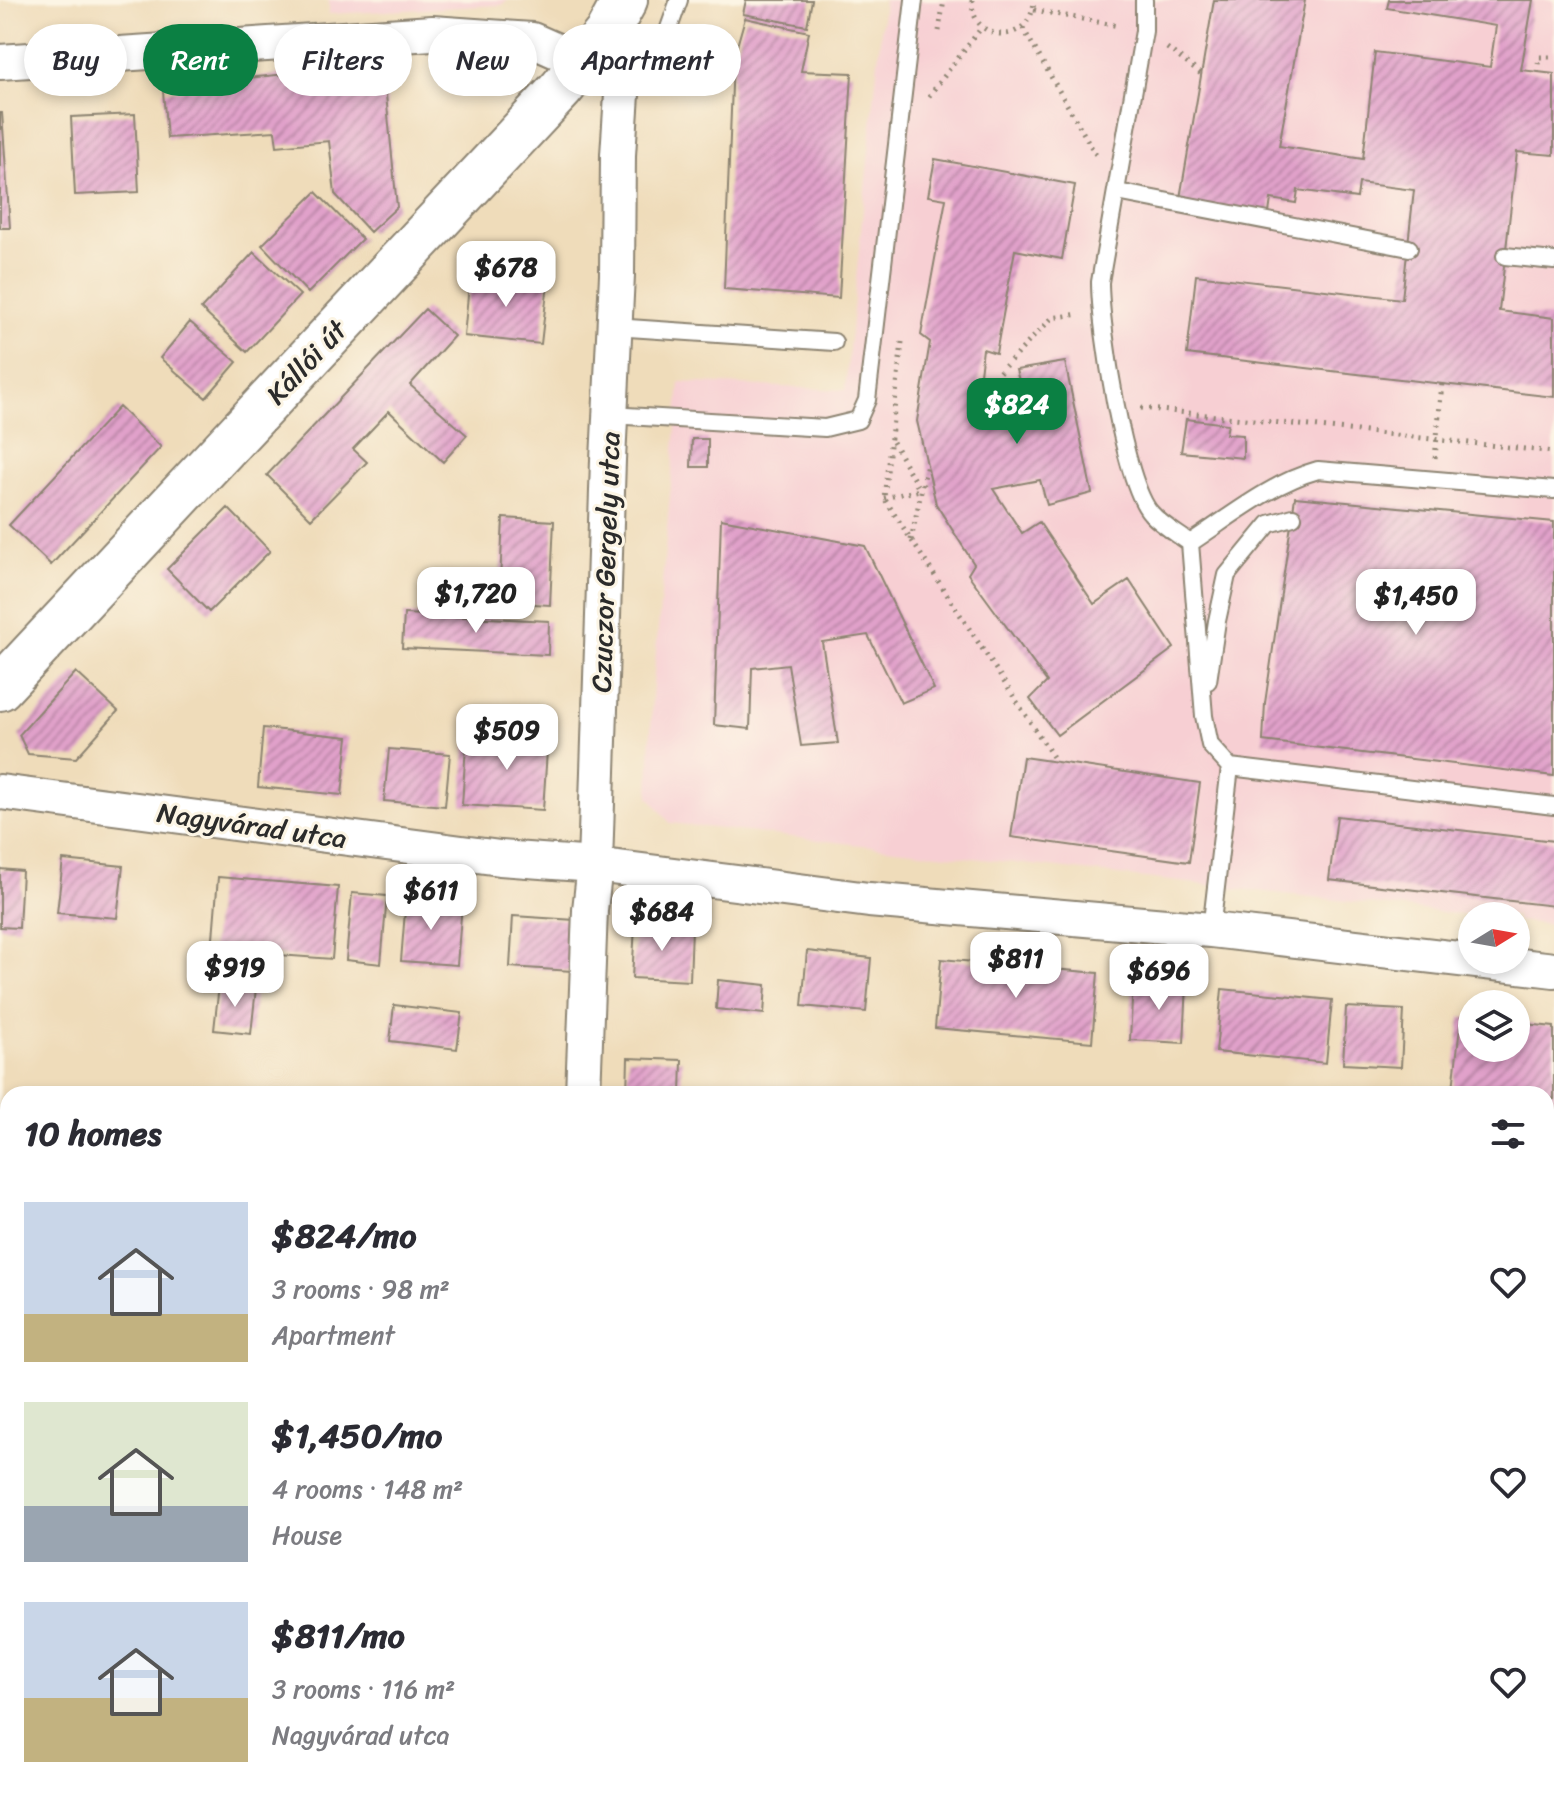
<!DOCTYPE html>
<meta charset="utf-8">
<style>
:root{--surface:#fff;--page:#f7f7f7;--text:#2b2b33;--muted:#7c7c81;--accent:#0b8043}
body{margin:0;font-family:Sriracha,sans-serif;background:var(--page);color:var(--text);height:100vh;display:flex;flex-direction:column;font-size:30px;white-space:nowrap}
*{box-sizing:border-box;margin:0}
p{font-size:26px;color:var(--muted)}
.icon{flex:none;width:44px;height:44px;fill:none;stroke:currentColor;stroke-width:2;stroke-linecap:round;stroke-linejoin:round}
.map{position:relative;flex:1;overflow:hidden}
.panel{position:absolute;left:0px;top:1086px;width:1554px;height:714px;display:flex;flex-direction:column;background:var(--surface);border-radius:24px 24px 0 0;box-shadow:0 4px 12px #0003}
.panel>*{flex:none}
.hud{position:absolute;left:24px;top:24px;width:800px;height:72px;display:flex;gap:16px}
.needle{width:52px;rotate:79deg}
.buttons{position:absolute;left:1458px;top:902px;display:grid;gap:16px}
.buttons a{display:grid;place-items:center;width:72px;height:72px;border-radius:50%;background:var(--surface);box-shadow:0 4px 12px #0003;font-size:40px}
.price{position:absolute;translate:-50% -68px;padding:0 18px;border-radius:16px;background:#fff;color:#222;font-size:26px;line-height:52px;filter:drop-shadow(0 2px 4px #0008)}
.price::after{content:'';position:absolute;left:50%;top:48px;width:24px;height:18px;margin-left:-12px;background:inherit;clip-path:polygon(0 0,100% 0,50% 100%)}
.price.current{background:var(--accent);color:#fff}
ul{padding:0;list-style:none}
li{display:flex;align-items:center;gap:24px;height:200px;padding:0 24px}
li span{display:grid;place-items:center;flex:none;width:224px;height:160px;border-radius:0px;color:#555}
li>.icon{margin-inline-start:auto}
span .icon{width:96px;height:96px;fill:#fffc;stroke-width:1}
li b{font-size:34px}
h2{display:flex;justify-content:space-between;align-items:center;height:96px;padding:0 24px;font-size:34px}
.tag{padding:0 28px;border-radius:36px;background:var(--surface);box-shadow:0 4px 12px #0003;font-size:28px;line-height:72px}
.tag.current{background:var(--accent);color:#fff}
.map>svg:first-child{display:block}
.built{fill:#f7cfd3}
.building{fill:url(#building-hatch)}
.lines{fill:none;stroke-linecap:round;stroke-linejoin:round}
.service-casing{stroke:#8d8472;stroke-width:20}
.minor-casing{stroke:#8d8472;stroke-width:38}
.secondary-casing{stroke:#8d8472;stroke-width:48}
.path{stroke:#8d8472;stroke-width:5;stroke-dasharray:2 6;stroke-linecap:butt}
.service{stroke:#fff;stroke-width:16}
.minor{stroke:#fff;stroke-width:34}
.secondary{stroke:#fff;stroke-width:44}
.labels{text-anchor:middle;stroke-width:6;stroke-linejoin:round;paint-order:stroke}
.street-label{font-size:28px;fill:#2b2b2b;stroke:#fcf5e5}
</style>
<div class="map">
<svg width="1554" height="1799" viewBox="0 0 1554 1799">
<defs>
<pattern id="building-hatch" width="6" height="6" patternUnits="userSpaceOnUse" patternTransform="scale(2)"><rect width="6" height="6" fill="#e1a1ca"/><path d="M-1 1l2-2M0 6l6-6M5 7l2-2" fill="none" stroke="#b783a4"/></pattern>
</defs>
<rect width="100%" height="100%" fill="#fcf5e5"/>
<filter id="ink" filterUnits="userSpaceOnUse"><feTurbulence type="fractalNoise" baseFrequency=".0125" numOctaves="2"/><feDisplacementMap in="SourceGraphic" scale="16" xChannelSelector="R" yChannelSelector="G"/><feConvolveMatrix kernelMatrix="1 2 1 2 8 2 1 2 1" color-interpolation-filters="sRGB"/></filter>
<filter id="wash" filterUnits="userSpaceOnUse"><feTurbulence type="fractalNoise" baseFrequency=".006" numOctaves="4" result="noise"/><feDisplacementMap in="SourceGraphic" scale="32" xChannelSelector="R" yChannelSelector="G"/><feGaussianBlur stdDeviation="1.8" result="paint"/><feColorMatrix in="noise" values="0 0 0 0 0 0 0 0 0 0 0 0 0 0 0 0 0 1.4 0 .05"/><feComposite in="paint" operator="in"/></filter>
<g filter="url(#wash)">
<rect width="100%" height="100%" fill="#efdcba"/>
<!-- built -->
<path class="built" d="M 329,0 L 508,0 L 501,5 L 329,14 Z
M 884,0 L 1554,0 L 1554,925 L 1516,921 L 1516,916 L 1474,916 L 670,823 L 649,796 L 652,697 L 680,382 L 845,390 Z"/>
<g id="blocks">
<!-- building -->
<path class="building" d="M 746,0 L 812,0 L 807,26 L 743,14 Z
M 1214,0 L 1305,0 L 1279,146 L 1363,159 L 1375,52 L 1490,67 L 1496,26 L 1387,8 L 1389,0 L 1533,0 L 1521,70 L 1554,74 L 1554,155 L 1517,152 L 1499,311 L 1554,318 L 1554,397 L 1187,354 L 1196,275 L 1402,299 L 1414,190 L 1359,183 L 1357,198 L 1298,190 L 1296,203 L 1271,199 L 1268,220 L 1179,204 Z
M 745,18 L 809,32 L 801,71 L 852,73 L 839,298 L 724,289 L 733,60 Z
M 383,64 L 397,207 L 370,232 L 335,194 L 329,141 L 277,146 L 275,131 L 167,138 L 163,91 L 218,86 L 218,81 Z
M 0,113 L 2,113 L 10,228 L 0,228 Z
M 135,114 L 139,192 L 75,195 L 71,117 Z
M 935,159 L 1075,185 L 1062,259 L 1015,250 L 996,353 L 983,349 L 977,400 L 1022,391 L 1016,370 L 1065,362 L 1092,493 L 1047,505 L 1040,480 L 993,489 L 1022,533 L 1039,522 L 1094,604 L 1129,580 L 1174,648 L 1057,735 L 1030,699 L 1047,682 L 968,574 L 974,564 L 936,504 L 917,421 L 930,342 L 921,335 L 946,199 L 928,196 Z
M 316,192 L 362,239 L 308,293 L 262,245 Z
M 254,252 L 300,295 L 247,352 L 201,309 Z
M 470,275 L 548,283 L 541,344 L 464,336 Z
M 425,309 L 454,336 L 410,385 L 467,435 L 443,462 L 389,411 L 353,449 L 367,462 L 311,519 L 267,475 Z
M 190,322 L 237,362 L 206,398 L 160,358 Z
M 119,407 L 161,447 L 51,565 L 9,525 Z
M 1186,419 L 1228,424 L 1226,434 L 1243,435 L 1243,458 L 1181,452 Z
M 692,439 L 708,439 L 708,467 L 691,467 Z
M 1295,497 L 1554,522 L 1554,776 L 1263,741 L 1265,703 Z
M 228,508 L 270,551 L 209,612 L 167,569 Z
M 503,518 L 554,521 L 550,605 L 499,602 Z
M 721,519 L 865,546 L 934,689 L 901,703 L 868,635 L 822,642 L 838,743 L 801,746 L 788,664 L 752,668 L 750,729 L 714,725 Z
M 404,614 L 549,621 L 548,655 L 402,648 Z
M 76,672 L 118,711 L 76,758 L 28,754 L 19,735 Z
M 263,728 L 348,737 L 342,795 L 258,787 Z
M 491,732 L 548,736 L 543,810 L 462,805 L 466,746 L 490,748 Z
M 389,749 L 450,754 L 445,806 L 384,801 Z
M 1023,757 L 1200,783 L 1189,862 L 1011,837 Z
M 1337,816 L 1554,841 L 1554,906 L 1329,880 Z
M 63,860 L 123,866 L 117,918 L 57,913 Z
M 0,869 L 22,871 L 19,928 L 0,927 Z
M 218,877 L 338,887 L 332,959 L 212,950 Z
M 352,893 L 387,896 L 381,964 L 346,960 Z
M 406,899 L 462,904 L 457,965 L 401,961 Z
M 513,916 L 575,920 L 572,971 L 510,967 Z
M 635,926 L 692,928 L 690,981 L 632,978 Z
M 807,951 L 871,958 L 866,1012 L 802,1006 Z
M 941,959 L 1098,973 L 1092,1042 L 935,1028 Z
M 718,980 L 766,985 L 764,1014 L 716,1009 Z
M 1133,982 L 1187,984 L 1184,1043 L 1130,1040 Z
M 219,985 L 256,988 L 251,1034 L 214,1030 Z
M 1222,989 L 1332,1000 L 1326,1063 L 1216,1052 Z
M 394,1005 L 462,1013 L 457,1049 L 390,1041 Z
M 1346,1007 L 1404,1010 L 1401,1067 L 1343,1064 Z
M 1461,1017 L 1472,1018 L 1472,1048 L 1516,1048 L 1516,1023 L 1554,1027 L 1554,1099 L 1546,1098 L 1546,1094 L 1502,1094 L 1453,1089 Z
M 628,1058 L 682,1060 L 681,1094 L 627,1094 Z
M 0,1230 L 8,1231 L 8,1288 L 0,1287 Z
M 1546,1608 L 1554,1609 L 1554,1670 L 1546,1670 Z
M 1546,1745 L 1554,1746 L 1554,1777 L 1546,1776 Z
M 69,1792 L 448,1792 L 455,1793 L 455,1799 L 68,1799 Z
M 590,1792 L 655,1792 L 654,1799 L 590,1799 Z"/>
</g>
</g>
<g filter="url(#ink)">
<use href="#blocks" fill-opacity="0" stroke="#8d8472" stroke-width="2"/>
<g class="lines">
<defs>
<path id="service" d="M 1144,0 L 1144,31 L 1100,282 C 1100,326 1124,484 1151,513 C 1161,525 1178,534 1190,543 C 1230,517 1271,483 1318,470 L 1554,490
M 608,33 L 663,45 L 679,0
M 1117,192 L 1409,248
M 1505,256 L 1554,261
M 614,327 L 834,342
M 610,415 L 825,428 L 858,420 L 867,400 L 914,0
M 1190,543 L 1204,716 L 1210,745 L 1230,767 L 1554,806
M 1208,681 L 1217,621 L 1227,575 L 1269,524 L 1293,517
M 1211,930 L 1230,767
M 485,1799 L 485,1792"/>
<path id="minor" d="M 0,62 L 432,33 L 532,40 L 584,63
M 0,792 L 500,858 L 595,865 L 869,900 L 1211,930 L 1554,970
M 583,1094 L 590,910 L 595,865 L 608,460 L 617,275 L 618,155 L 623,79 L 607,33
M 0,1312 L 8,1313
M 1546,1486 L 1554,1486
M 0,1597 L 8,1532
M 563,1799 L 563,1792"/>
<path id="secondary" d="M 0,688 L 561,89 L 607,33 L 625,0"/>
</defs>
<!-- service casing -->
<use href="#service" class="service-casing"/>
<!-- minor casing -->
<use href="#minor" class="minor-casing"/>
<!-- secondary casing -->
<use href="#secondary" class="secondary-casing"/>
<!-- path -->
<path class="path" d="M 972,0 C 971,45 1032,46 1034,0
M 1034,10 L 1119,26
M 1023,28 L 1096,155
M 939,31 L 944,0
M 1167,48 L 1201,74
M 1537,72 L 1539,57 L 1554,57
M 929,96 L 982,27
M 902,342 L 884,498 L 1055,760
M 977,395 L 1052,318 L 1079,314
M 1141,408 L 1554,452
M 893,442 L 919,489
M 1435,458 L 1442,383
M 884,498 L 920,490
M 911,540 L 927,464"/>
<!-- service -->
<use href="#service" class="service"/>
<!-- minor -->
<use href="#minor" class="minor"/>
<!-- secondary -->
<use href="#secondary" class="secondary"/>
</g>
</g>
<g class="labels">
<!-- street labels -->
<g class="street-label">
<text transform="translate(306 362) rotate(-47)" y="10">Kállói út</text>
<text transform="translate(605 562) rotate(-88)" y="10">Czuczor Gergely utca</text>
<text transform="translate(252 825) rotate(8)" y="10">Nagyvárad utca</text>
</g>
</g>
</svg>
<div class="buttons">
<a><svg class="needle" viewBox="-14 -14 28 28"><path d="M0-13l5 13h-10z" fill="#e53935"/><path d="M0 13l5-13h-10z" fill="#7c7c81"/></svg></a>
<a><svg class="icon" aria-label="layers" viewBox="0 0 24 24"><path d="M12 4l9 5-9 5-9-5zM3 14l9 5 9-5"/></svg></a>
</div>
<b class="price" style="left:506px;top:309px">$678</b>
<b class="price current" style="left:1017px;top:446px">$824</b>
<b class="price" style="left:476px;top:635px">$1,720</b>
<b class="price" style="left:1416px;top:637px">$1,450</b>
<b class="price" style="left:507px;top:772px">$509</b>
<b class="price" style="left:431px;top:932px">$611</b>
<b class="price" style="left:662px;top:953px">$684</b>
<b class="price" style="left:1016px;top:1000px">$811</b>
<b class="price" style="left:235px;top:1009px">$919</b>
<b class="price" style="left:1159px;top:1012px">$696</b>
<div class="hud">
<a class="tag">Buy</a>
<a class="tag current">Rent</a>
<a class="tag">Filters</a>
<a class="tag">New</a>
<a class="tag">Apartment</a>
</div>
<section class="panel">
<h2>10 homes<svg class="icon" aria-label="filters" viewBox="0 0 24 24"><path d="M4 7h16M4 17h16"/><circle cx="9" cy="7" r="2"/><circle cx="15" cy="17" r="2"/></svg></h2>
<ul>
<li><span style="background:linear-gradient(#c9d6e8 70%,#c2b280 0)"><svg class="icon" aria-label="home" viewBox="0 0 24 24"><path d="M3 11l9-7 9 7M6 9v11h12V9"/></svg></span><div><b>$824/mo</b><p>3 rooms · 98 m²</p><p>Apartment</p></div><svg class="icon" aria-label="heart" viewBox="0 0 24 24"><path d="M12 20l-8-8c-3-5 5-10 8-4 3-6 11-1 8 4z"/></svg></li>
<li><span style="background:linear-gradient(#dfe7d0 65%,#9aa5b1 0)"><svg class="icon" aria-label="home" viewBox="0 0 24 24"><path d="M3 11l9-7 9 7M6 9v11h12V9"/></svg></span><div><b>$1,450/mo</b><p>4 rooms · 148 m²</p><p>House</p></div><svg class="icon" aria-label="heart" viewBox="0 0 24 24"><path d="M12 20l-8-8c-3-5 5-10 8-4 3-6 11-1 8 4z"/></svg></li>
<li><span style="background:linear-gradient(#c9d6e8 60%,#c2b280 0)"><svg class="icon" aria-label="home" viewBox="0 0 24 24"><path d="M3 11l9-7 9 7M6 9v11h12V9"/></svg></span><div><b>$811/mo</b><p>3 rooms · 116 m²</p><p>Nagyvárad utca</p></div><svg class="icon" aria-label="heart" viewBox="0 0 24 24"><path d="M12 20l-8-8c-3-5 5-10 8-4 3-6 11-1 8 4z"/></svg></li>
</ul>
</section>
</div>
